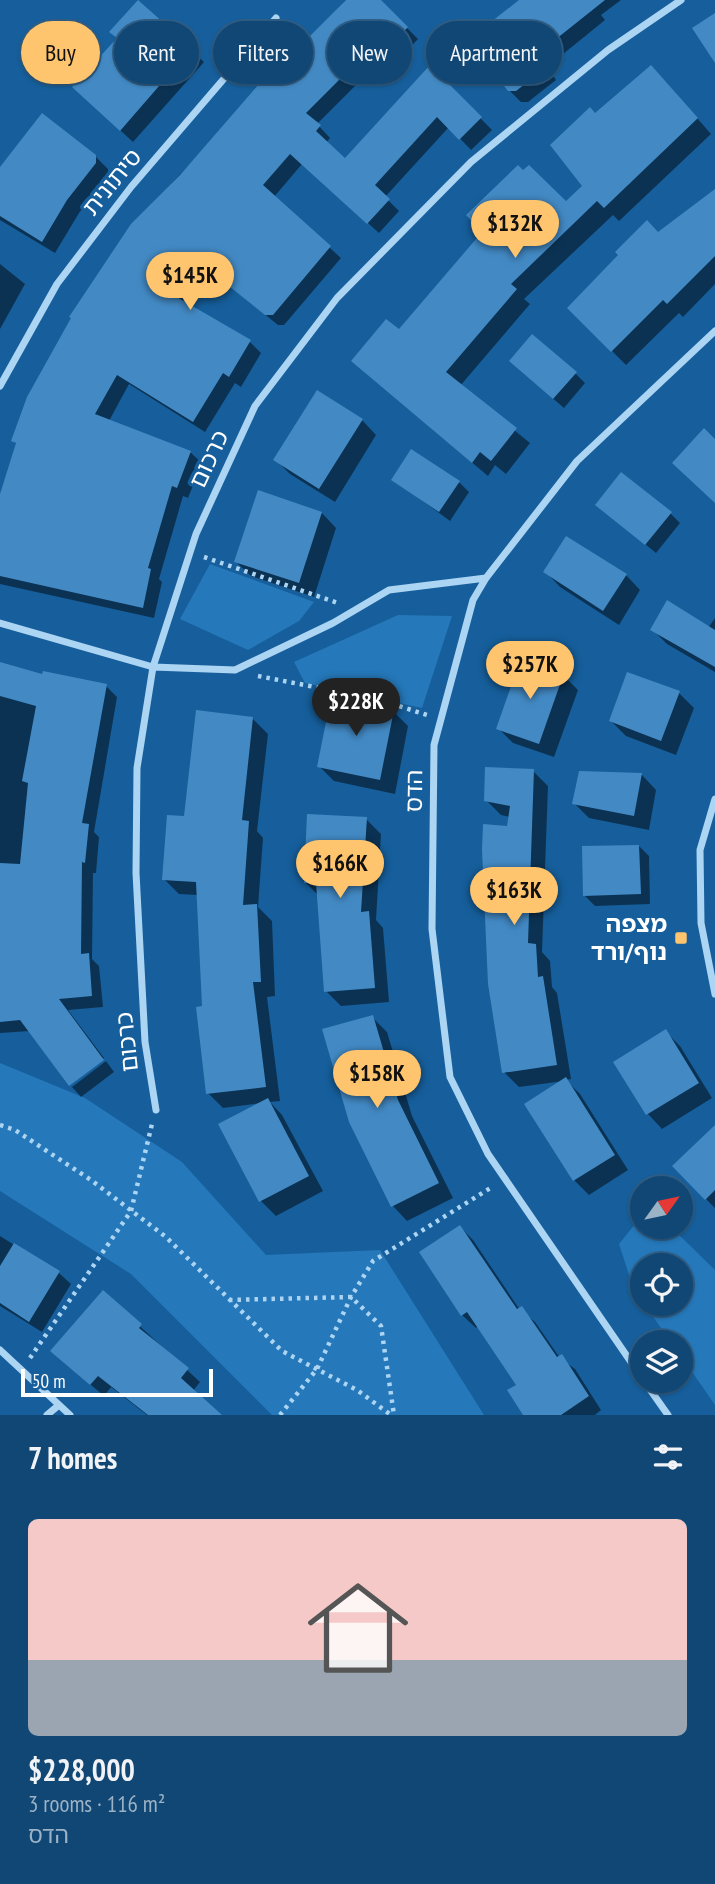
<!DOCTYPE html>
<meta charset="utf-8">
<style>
:root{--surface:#104775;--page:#1e517d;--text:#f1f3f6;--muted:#9cb2c5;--line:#305f87;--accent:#ffc56e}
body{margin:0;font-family:"PT Sans Narrow","Noto Sans Hebrew",sans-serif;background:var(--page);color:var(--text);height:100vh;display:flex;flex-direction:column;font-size:26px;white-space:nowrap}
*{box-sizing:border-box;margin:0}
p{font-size:23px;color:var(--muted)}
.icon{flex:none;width:38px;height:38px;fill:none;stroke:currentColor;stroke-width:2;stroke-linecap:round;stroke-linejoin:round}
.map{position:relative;height:1415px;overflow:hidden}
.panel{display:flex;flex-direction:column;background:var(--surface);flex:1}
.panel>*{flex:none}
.guide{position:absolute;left:21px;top:21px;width:674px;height:63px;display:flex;gap:14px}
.needle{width:46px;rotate:57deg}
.fabs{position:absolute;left:630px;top:1176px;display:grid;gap:14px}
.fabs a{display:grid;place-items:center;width:63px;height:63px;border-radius:50%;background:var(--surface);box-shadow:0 2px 5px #0004,0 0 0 2px var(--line);font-size:35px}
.scale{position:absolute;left:21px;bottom:18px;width:192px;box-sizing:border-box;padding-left:7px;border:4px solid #fff;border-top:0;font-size:19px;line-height:24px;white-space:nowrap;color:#fff;-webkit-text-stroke:5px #165f9c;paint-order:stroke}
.price{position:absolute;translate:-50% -60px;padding:0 16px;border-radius:24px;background:var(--accent);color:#111;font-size:23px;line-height:46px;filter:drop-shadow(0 2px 4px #0008)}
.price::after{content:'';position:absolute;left:50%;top:42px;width:21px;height:16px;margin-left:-10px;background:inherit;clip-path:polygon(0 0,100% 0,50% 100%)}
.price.on{background:#222;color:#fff}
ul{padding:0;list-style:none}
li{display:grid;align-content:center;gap:14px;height:371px;padding:0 28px}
li span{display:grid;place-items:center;height:217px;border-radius:10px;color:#555}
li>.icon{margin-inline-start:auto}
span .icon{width:126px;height:126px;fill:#fffc;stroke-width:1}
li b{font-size:30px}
h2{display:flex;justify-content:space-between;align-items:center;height:84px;padding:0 28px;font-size:30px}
.tag{padding:0 24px;border-radius:32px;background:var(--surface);box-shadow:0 2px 5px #0004,0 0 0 2px var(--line);font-size:24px;line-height:63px}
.tag.on{background:var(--accent);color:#111}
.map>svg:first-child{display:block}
.green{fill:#2578b9}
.shadow{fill:#0007}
.building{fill:#438ac5}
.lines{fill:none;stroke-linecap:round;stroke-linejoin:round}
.path{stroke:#acd4f3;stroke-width:4.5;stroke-dasharray:3.5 5;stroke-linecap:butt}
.minor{stroke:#acd4f3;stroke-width:7}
.poi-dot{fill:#ffc56e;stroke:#165f9c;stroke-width:2.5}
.labels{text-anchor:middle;stroke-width:7;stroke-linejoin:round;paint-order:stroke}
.street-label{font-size:24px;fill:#fff;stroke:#165f9c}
.poi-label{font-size:24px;font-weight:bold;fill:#fff;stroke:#165f9c;text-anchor:end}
</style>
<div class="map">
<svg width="715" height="1415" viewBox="0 0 715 1415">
<rect width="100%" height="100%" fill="#165f9c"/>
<!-- green -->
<path class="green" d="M 210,564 L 314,602 L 299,621 L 248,650 L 180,619 Z
M 398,615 L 452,616 L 422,708 L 305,683 L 294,662 Z
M 0,1063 L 85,1098 L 182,1162 L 266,1255 L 380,1250 L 484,1415 L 272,1415 L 131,1274 L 0,1191 Z
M 642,1222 L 642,1227 L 671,1227 L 715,1270 L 715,1405 L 681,1356 L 681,1342 L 671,1342 L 644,1304 L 681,1304 L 681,1265 L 642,1265 L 642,1301 L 633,1287 L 619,1244 L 635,1224 Z"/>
<!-- shadow -->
<path class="shadow" d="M 346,0 L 379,0 L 418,39 L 397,61 L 389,52 L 317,124 L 330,138 L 326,143 L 345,160 L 430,67 L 492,130 L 471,150 L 449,127 L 385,197 L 399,211 L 379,233 L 302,164 L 274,197 L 341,258 L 284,325 L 278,325 L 206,267 L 182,302 L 250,342 L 261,353 L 241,387 L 235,383 L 205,432 L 129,384 L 109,421 L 190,452 L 202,463 L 188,498 L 183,496 L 159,579 L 162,582 L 154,618 L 0,584 L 0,500 L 17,445 L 13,440 L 132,225 Z
M 522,0 L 621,0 L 601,15 L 605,20 L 547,67 L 556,80 L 528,102 L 521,102 L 509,90 Z
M 139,2 L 204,62 L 133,142 L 87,100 Z
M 665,81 L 711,134 L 619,221 L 613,215 L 524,299 L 530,304 L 460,386 L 530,443 L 506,474 L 495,465 L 488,476 L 368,375 L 399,332 L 584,187 L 595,115 Z
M 95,156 L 108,169 L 108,176 L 79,213 L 55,253 L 0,220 L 0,170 Z
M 715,191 L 715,284 L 683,317 L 679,313 L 626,365 L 569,308 Z
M 0,264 L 25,284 L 0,329 Z
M 521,371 L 575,373 L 585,383 L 564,408 Z
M 362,420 L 376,435 L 335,502 L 290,474 L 275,459 Z
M 411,452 L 459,482 L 469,492 L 450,521 L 393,479 Z
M 597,505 L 670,513 L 680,523 L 656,553 Z
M 322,513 L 336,528 L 314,597 L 251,576 L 236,562 Z
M 546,572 L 626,575 L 640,590 L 619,625 L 560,587 Z
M 715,618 L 715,672 L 667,644 L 652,629 L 708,628 Z
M 0,664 L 44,676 L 106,686 L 117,697 L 94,832 L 99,837 L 96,873 L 93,873 L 92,959 L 99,966 L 103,1007 L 68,1010 L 104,1058 L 69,1084 L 30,1031 L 0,1033 Z
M 563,675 L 578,690 L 554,757 L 513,743 L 498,728 Z
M 679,693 L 694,708 L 676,755 L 626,736 L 611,721 Z
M 393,711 L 408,726 L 395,794 L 334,781 L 319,766 Z
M 253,719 L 268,734 L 257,831 L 263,838 L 258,907 L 272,921 L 275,996 L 267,997 L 280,1101 L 270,1102 L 282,1115 L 323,1191 L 276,1216 L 261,1201 L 261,1103 L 223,1108 L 208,1093 L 198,895 L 179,894 L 164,879 L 185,818 Z
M 533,771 L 548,786 L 542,952 L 550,961 L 552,987 L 557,993 L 571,1079 L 566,1080 L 580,1094 L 628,1170 L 589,1195 L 574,1180 L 526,1104 L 564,1081 L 519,1087 L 504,1072 L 510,817 L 501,815 L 486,800 Z
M 642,775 L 656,790 L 649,830 L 589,818 L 574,803 Z
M 366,819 L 381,834 L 376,920 L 383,928 L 389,1002 L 341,1006 L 326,991 L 319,896 L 305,882 Z
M 639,846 L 649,856 L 650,904 L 595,906 L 585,896 Z
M 372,1017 L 387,1032 L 412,1116 L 453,1198 L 407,1221 L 393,1206 Z
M 665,1031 L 680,1046 L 712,1098 L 662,1129 L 648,1114 L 615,1062 Z
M 106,1061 L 114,1072 L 81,1097 L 72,1087 Z
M 715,1127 L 715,1208 L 706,1199 Z
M 460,1227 L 473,1240 L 520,1310 L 535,1322 L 560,1358 L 575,1369 L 601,1410 L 595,1415 L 526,1415 L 510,1391 L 518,1385 L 478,1326 L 476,1328 L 462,1315 L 421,1253 Z
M 0,1236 L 59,1273 L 71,1284 L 42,1332 L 0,1306 Z
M 103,1292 L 200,1382 L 193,1391 L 220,1415 L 147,1415 L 111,1387 L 104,1396 L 65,1363 Z"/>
<!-- building -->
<path class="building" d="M 138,0 L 192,48 L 120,131 L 72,87 L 117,38 L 109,32 Z
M 346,0 L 381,0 L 408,27 L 385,51 L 376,43 L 306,113 L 321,125 L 316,131 L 345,158 L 430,65 L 482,117 L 459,140 L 437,117 L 375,185 L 390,199 L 367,224 L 290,154 L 263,185 L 331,246 L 273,315 L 265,315 L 194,258 L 170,293 L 251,340 L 229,377 L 223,373 L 193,422 L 117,375 L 95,414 L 191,451 L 177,488 L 172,486 L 148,568 L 151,569 L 143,608 L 0,576 L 0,494 L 16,443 L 11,441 L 27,397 L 71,318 L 69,317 L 131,224 L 180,175 L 266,76 L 268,78 Z
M 519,0 L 605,0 L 536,55 L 546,68 L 516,91 L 508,91 L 468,40 Z
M 715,13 L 715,63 L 692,28 Z
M 651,65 L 698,118 L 604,208 L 597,201 L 511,284 L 517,289 L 446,372 L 517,428 L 491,461 L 480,452 L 472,463 L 351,361 L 386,319 L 399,329 L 482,232 L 466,215 L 518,165 L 523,170 L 529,165 L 566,201 L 582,186 L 550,145 L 590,107 L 595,113 Z
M 42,113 L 96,155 L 96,163 L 67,200 L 42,242 L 0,216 L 0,167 Z
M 715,189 L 715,256 L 667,304 L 663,300 L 611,352 L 567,308 L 618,255 L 615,252 L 647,220 L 658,232 Z
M 532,334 L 577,372 L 553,399 L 509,361 Z
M 317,390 L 363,419 L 319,489 L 273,460 Z
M 704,428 L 715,439 L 715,503 L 672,463 Z
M 411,449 L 460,481 L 439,512 L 391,480 Z
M 621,472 L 672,512 L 645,545 L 595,505 Z
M 258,490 L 322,512 L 299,583 L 234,562 Z
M 566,536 L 627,574 L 603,611 L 543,572 Z
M 667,600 L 715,630 L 715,667 L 650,630 Z
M 521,658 L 564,673 L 539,744 L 496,729 Z
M 0,662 L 42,674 L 43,671 L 107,684 L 82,823 L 89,824 L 85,863 L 82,862 L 81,954 L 89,953 L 92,996 L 59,999 L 104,1060 L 69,1086 L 20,1020 L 0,1022 L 0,863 L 20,864 L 28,783 L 22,781 L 36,706 L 0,696 Z
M 627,672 L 680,691 L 661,741 L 609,721 Z
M 331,697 L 394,710 L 380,780 L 317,767 Z
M 196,710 L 253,717 L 242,820 L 249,821 L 243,905 L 257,904 L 261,982 L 253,982 L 266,1087 L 206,1094 L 196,1007 L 202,1006 L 196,882 L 162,880 L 167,815 L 184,816 Z
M 485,767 L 534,769 L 528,943 L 536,944 L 538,977 L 543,976 L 557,1065 L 502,1073 L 488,984 L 482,850 L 483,824 L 507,826 L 510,806 L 484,801 Z
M 579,771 L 642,773 L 634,816 L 572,804 Z
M 307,814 L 367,817 L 361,912 L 369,911 L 375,988 L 324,992 L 316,883 L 304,883 Z
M 639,845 L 641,894 L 583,896 L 582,846 Z
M 373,1015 L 398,1100 L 439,1183 L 391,1207 L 349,1122 L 322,1029 Z
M 666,1029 L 699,1083 L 646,1115 L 613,1062 Z
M 566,1077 L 615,1155 L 573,1181 L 524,1104 Z
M 268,1098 L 309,1176 L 259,1202 L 218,1124 Z
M 715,1125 L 715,1190 L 705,1200 L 672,1166 Z
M 460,1225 L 517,1309 L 522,1306 L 557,1357 L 562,1354 L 589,1396 L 561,1415 L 523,1415 L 507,1390 L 516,1385 L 467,1312 L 461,1316 L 419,1252 Z
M 14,1243 L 60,1271 L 29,1322 L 0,1303 L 0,1266 Z
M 103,1290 L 142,1324 L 139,1328 L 189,1368 L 181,1378 L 222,1415 L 148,1415 L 98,1376 L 90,1385 L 50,1351 Z"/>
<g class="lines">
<!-- path -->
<path class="path" d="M 204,557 L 338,603
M 258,676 L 377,699 L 427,715
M 0,1125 L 15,1130 L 91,1180 L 166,1237 L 282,1351 L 357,1390 L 391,1415
M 229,1300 L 351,1297 L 381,1326 L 394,1415
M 30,1358 L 131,1211 L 152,1124
M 280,1415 L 317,1369 L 351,1297 L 373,1261 L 492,1187"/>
<!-- minor -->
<path class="minor" d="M 0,386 L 57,284 L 131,187 L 276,18
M 0,623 L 153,667 L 235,670 L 333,623 L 389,590 L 486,578
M 715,799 L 700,850 L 701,923 L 715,994
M 156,1110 L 145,1042 L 136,873 L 137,768 L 153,667 L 196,534 L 255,406 L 337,298 L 471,162 L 608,50 L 681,0
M 0,1350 L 70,1415
M 642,1378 L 488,1154 L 450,1077 L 432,929 L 434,745 L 473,600 L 486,578 L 577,461 L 715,331
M 644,1381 L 668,1415
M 47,1415 L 59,1405"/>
</g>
<!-- markers -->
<rect class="poi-dot" x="674" y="931" width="14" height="14" rx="3.5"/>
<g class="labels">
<!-- street labels -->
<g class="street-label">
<text transform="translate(112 182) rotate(-51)" y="8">סיתונית</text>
<text transform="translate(209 459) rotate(-65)" y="8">כרכום</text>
<text transform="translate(414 791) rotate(-89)" y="8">הדס</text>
<text transform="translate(127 1042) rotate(-96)" y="8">כרכום</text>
</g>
<!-- poi labels -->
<g class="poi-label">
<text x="667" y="932">מצפה<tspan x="667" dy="28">נוף/ורד</tspan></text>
</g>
</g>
</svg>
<div class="fabs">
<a><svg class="needle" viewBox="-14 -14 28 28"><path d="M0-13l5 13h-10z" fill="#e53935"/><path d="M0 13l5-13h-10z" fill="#9cb2c5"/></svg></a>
<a><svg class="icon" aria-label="locate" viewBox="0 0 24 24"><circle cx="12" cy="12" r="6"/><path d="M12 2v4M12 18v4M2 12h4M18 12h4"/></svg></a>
<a><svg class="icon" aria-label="layers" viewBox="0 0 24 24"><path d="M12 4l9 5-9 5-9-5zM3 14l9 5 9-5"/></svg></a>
</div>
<div class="scale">50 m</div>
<b class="price" style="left:515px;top:260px">$132K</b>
<b class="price" style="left:190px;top:312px">$145K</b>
<b class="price" style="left:530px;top:701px">$257K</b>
<b class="price on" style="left:356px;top:738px">$228K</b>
<b class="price" style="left:340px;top:900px">$166K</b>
<b class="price" style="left:514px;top:927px">$163K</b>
<b class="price" style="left:377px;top:1110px">$158K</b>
<div class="guide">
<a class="tag on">Buy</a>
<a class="tag">Rent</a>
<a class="tag">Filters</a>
<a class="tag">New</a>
<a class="tag">Apartment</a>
</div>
</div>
<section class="panel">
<h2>7 homes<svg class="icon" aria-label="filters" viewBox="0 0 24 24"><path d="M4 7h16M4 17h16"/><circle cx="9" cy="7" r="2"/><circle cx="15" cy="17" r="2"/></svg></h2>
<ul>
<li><span style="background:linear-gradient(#f6c9c9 65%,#9aa5b1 0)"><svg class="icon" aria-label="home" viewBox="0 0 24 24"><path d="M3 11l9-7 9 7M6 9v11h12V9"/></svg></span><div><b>$228,000</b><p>3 rooms · 116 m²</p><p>הדס</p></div></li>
</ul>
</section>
